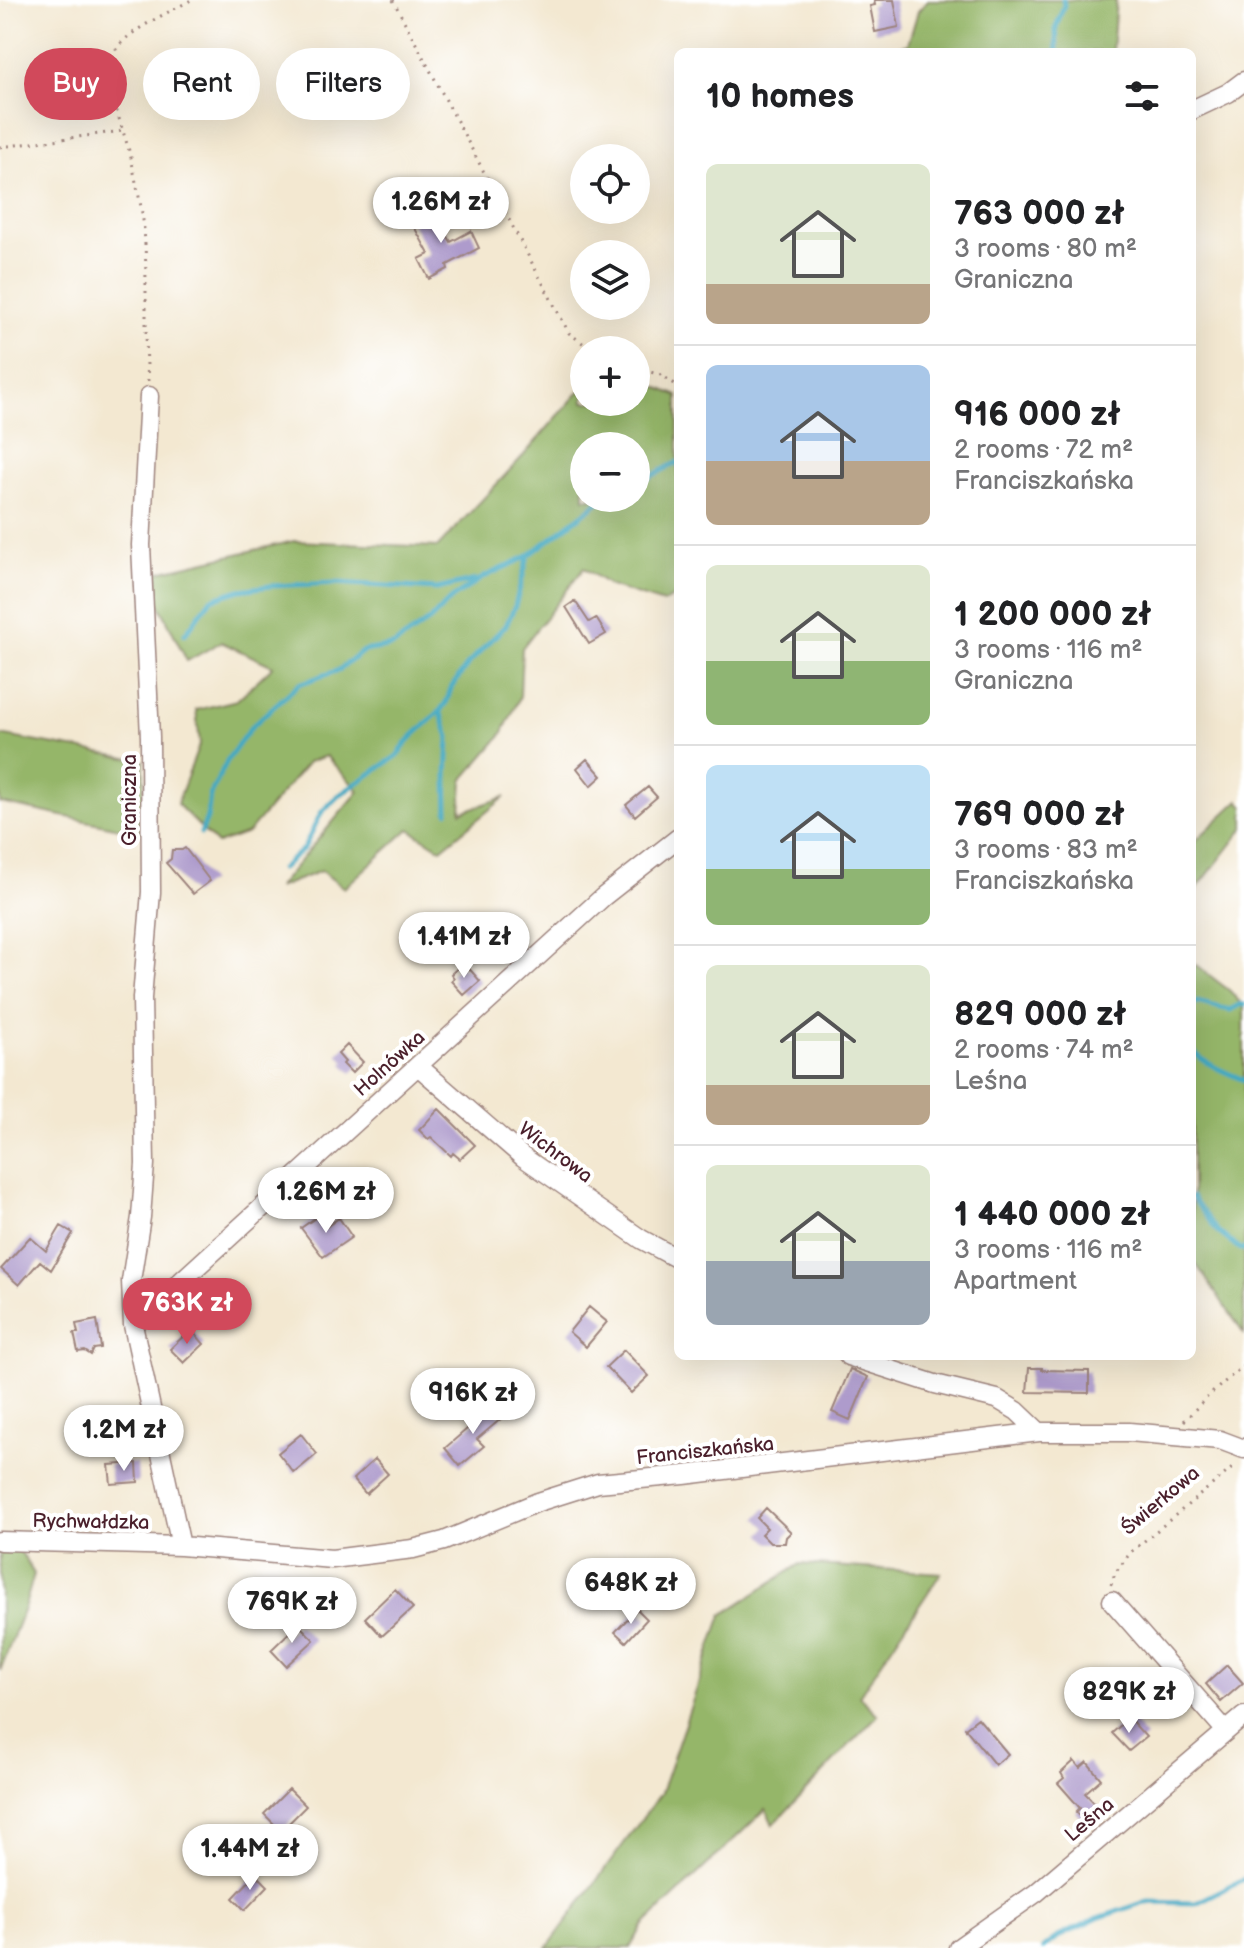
<!DOCTYPE html>
<meta charset="utf-8">
<style>
:root{--surface:#fff;--page:#f2f2f2;--text:#202124;--muted:#757577;--line:#e0e0e0;--accent:#d1495b}
body{margin:0;font-family:"Balsamiq Sans",sans-serif;background:var(--page);color:var(--text);height:100vh;display:flex;flex-direction:column;font-size:30px;white-space:nowrap}
*{box-sizing:border-box;margin:0}
p{font-size:26px;color:var(--muted)}
.icon{flex:none;width:44px;height:44px;fill:none;stroke:currentColor;stroke-width:2;stroke-linecap:round;stroke-linejoin:round}
.map{position:relative;flex:1;overflow:hidden}
.panel{position:absolute;left:674px;top:48px;width:522px;height:1312px;display:flex;flex-direction:column;background:var(--surface);border-radius:12px;box-shadow:0 8px 32px #0002}
.panel>*{flex:none}
.banner{position:absolute;left:24px;top:48px;width:530px;height:72px;display:flex;gap:16px}
.tools{position:absolute;left:570px;top:144px;display:grid;gap:16px}
.tools a{display:grid;place-items:center;width:80px;height:80px;border-radius:50%;background:var(--surface);box-shadow:0 8px 32px #0002;font-size:40px}
.price{position:absolute;translate:-50% -68px;padding:0 18px;border-radius:28px;background:#fff;color:#222;font-size:26px;line-height:52px;filter:drop-shadow(0 2px 4px #0008)}
.price::after{content:'';position:absolute;left:50%;top:48px;width:24px;height:18px;margin-left:-12px;background:inherit;clip-path:polygon(0 0,100% 0,50% 100%)}
.price.current{background:var(--accent);color:#fff}
ul{padding:0;list-style:none}
li{display:flex;align-items:center;gap:24px;height:200px;padding:0 32px}
li+li{border-top:2px solid var(--line)}
li span{display:grid;place-items:center;flex:none;width:224px;height:160px;border-radius:12px;color:#555}
li>.icon{margin-inline-start:auto}
span .icon{width:96px;height:96px;fill:#fffc;stroke-width:1}
li b{font-size:34px}
h2{display:flex;justify-content:space-between;align-items:center;height:96px;padding:0 32px;font-size:34px}
.tag{padding:0 28px;border-radius:36px;background:var(--surface);box-shadow:0 8px 32px #0002;font-size:28px;line-height:72px}
.tag.current{background:var(--accent);color:#fff}
.map>svg:first-child{display:block}
.forest{fill:#95b669;stroke:#706a4a;stroke-width:2;fill-rule:evenodd}
.lines{fill:none;stroke-linecap:round;stroke-linejoin:round}
.stream{stroke:#43a9c3;stroke-width:5}
.building{fill:#ae9bcc}
.minor-casing{stroke:#9e847e;stroke-width:21}
.path{stroke:#9e847e;stroke-width:3;stroke-dasharray:2 6;stroke-linecap:butt}
.minor{stroke:#fff;stroke-width:18}
.labels{text-anchor:middle;stroke-width:8;stroke-linejoin:round;paint-order:stroke}
.street-label{font-size:20px;fill:#4a1f2b;stroke:#fff}
</style>
<div class="map">
<svg width="1244" height="1948" viewBox="0 0 1244 1948">
<rect width="100%" height="100%" fill="#fff"/>
<filter id="ink" filterUnits="userSpaceOnUse"><feTurbulence type="fractalNoise" baseFrequency=".0125" numOctaves="2"/><feDisplacementMap in="SourceGraphic" scale="16" xChannelSelector="R" yChannelSelector="G"/><feConvolveMatrix kernelMatrix="1 2 1 2 8 2 1 2 1" color-interpolation-filters="sRGB"/></filter>
<filter id="wash" filterUnits="userSpaceOnUse"><feTurbulence type="fractalNoise" baseFrequency=".006" numOctaves="4" result="noise"/><feDisplacementMap in="SourceGraphic" scale="32" xChannelSelector="R" yChannelSelector="G"/><feGaussianBlur stdDeviation="1.8" result="paint"/><feColorMatrix in="noise" values="0 0 0 0 0 0 0 0 0 0 0 0 0 0 0 0 0 1.4 0 .05"/><feComposite in="paint" operator="in"/></filter>
<g filter="url(#wash)">
<rect width="100%" height="100%" fill="#f3e8d1"/>
<!-- forest -->
<path class="forest" d="M 928,0 L 1116,0 L 1112,52 L 885,52 L 908,44 L 918,11 Z
M 636,378 L 678,396 L 678,594 L 663,603 L 610,586 L 584,568 L 522,648 L 520,697 L 501,736 L 463,780 L 461,812 L 505,797 L 441,849 L 409,829 L 344,888 L 321,871 L 277,888 L 359,791 L 326,756 L 308,762 L 248,833 L 217,844 L 177,804 L 200,743 L 196,710 L 237,700 L 273,666 L 221,642 L 187,661 L 157,600 L 158,572 L 294,541 L 438,547 L 524,455 L 584,386 L 584,402 L 636,402 ZM 636,446 L 636,498 L 584,498 L 584,446 Z
M 0,735 L 144,761 L 143,833 L 0,803 Z
M 1239,800 L 1244,806 L 1244,828 L 1192,895 L 1196,913 L 1192,917 L 1192,844 Z
M 1196,965 L 1230,991 L 1244,1007 L 1244,1334 L 1192,1258 L 1192,967 Z
M 0,1541 L 15,1542 L 34,1574 L 25,1606 L 0,1671 Z
M 800,1564 L 941,1573 L 859,1696 L 878,1715 L 773,1825 L 766,1809 L 643,1926 L 630,1948 L 547,1948 L 661,1793 L 722,1615 Z"/>
<g class="lines">
<!-- stream -->
<path class="stream" d="M 1057,52 L 1056,27 L 1064,5 L 1063,0
M 636,484 L 678,462
M 185,634 L 211,599 L 240,590 L 270,586 L 336,583 L 437,589 L 476,580
M 448,812 L 447,775 L 449,737 L 440,711 L 447,701 L 451,688 L 469,663 L 506,625 L 515,606 L 528,556
M 201,833 L 207,818 L 210,795 L 228,759 L 251,727 L 299,684 L 339,670 L 363,651 L 393,646 L 430,620 L 452,598 L 484,577 L 528,556 L 600,501 L 607,498
M 281,869 L 304,848 L 321,813 L 338,796 L 397,756 L 410,739 L 440,711
M 1192,1001 L 1230,1010 L 1241,1004 L 1244,1005
M 1192,1050 C 1206,1065 1225,1072 1244,1080
M 1192,1197 L 1218,1232 L 1240,1249 L 1244,1249
M 1043,1948 L 1056,1938 L 1098,1918 L 1145,1902 L 1196,1903 L 1244,1879"/>
</g>
<g id="blocks">
<!-- building -->
<path class="building" d="M 874,0 L 894,0 L 899,27 L 875,32 L 870,6 L 875,5 Z
M 434,211 L 451,242 L 471,231 L 479,248 L 447,265 L 448,269 L 429,279 L 419,259 L 429,254 L 412,223 Z
M 575,601 L 589,622 L 596,618 L 606,634 L 589,644 L 566,607 Z
M 587,759 L 602,776 L 591,786 L 577,768 Z
M 648,787 L 657,797 L 635,816 L 626,805 Z
M 185,848 L 210,881 L 193,894 L 166,863 L 171,859 L 172,850 L 182,850 Z
M 460,966 L 463,969 L 467,966 L 480,981 L 464,995 L 451,981 L 454,978 L 451,974 Z
M 347,1045 L 363,1062 L 352,1073 L 343,1064 L 345,1062 L 338,1054 Z
M 439,1109 L 475,1145 L 460,1159 L 453,1153 L 451,1156 L 431,1137 L 428,1139 L 419,1130 Z
M 318,1216 L 326,1227 L 339,1218 L 352,1237 L 323,1257 L 301,1228 Z
M 61,1226 L 73,1233 L 51,1270 L 40,1261 L 19,1285 L 1,1269 L 30,1237 L 46,1251 Z
M 589,1307 L 607,1322 L 586,1347 L 569,1332 Z
M 97,1320 L 101,1348 L 94,1349 L 91,1355 L 85,1351 L 78,1352 L 74,1333 L 78,1333 L 76,1324 Z
M 191,1329 L 204,1344 L 184,1363 L 170,1349 Z
M 624,1350 L 649,1376 L 631,1393 L 606,1367 Z
M 1029,1368 L 1042,1368 L 1042,1370 L 1089,1371 L 1089,1393 L 1027,1392 Z
M 850,1369 L 868,1377 L 850,1420 L 832,1412 Z
M 488,1402 L 502,1418 L 477,1439 L 484,1446 L 460,1466 L 445,1448 L 482,1416 L 477,1411 Z
M 301,1434 L 317,1454 L 294,1473 L 278,1453 Z
M 375,1459 L 388,1474 L 366,1494 L 353,1479 Z
M 137,1463 L 138,1482 L 111,1484 L 109,1465 Z
M 766,1508 L 791,1532 L 786,1537 L 785,1543 L 770,1543 L 761,1534 L 767,1528 L 757,1518 Z
M 395,1589 L 413,1608 L 382,1636 L 365,1618 Z
M 637,1609 L 647,1619 L 626,1642 L 615,1632 Z
M 298,1624 L 314,1640 L 286,1666 L 271,1650 Z
M 1227,1665 L 1243,1683 L 1221,1702 L 1206,1684 Z
M 978,1718 L 1008,1754 L 995,1765 L 965,1728 Z
M 1129,1718 L 1146,1737 L 1129,1751 L 1112,1733 Z
M 1074,1761 L 1080,1768 L 1087,1762 L 1101,1779 L 1085,1793 L 1101,1810 L 1087,1823 L 1076,1812 L 1080,1808 L 1058,1783 L 1064,1778 L 1061,1773 Z
M 289,1789 L 306,1806 L 281,1831 L 264,1814 Z
M 256,1874 L 268,1886 L 245,1910 L 233,1898 Z"/>
</g>
</g>
<g filter="url(#ink)">
<use href="#blocks" fill-opacity="0" stroke="#9e847e" stroke-width="2"/>
<g class="lines">
<defs>
<path id="minor" d="M 1192,110 L 1228,93 L 1244,81
M 149,396 L 141,545 L 150,737 L 151,892 L 142,998 L 145,1164 L 141,1217 L 131,1281 L 133,1325 L 181,1546
M 418,1066 L 523,1157 L 641,1239 L 678,1259
M 133,1325 L 603,897 L 678,838
M 848,1356 L 935,1384 L 997,1399 L 1017,1411 L 1039,1432
M 0,1541 L 181,1546 L 332,1559 L 413,1549 L 444,1541 L 538,1502 L 598,1483 L 684,1475 L 1039,1432 L 1129,1432 L 1220,1440 L 1244,1449
M 1112,1601 L 1226,1731
M 958,1948 L 1036,1893 L 1244,1716"/>
</defs>
<!-- minor casing -->
<use href="#minor" class="minor-casing"/>
<!-- path -->
<path class="path" d="M 393,0 L 569,333 L 592,350
M 0,147 L 123,131
M 636,368 L 661,375 L 678,386
M 148,381 C 144,330 148,279 144,229 C 142,207 136,184 132,162 C 125,131 103,86 113,55 C 121,33 170,12 191,0
M 1184,1421 L 1205,1399 L 1244,1365
M 1111,1585 L 1115,1573 L 1131,1552 L 1236,1465"/>
<!-- minor -->
<use href="#minor" class="minor"/>
</g>
</g>
<g class="labels">
<!-- street labels -->
<g class="street-label">
<text transform="translate(129 800) rotate(-90)" y="7">Graniczna</text>
<text transform="translate(389 1063) rotate(-42)" y="7">Holnówka</text>
<text transform="translate(556 1152) rotate(37)" y="7">Wichrowa</text>
<text transform="translate(705 1450) rotate(-6)" y="7">Franciszkańska</text>
<text transform="translate(1160 1500) rotate(-40)" y="7">Świerkowa</text>
<text transform="translate(91 1521) rotate(1)" y="7">Rychwałdzka</text>
<text transform="translate(1089 1819) rotate(-40)" y="7">Leśna</text>
</g>
</g>
</svg>
<div class="tools">
<a><svg class="icon" aria-label="locate" viewBox="0 0 24 24"><circle cx="12" cy="12" r="6"/><path d="M12 2v4M12 18v4M2 12h4M18 12h4"/></svg></a>
<a><svg class="icon" aria-label="layers" viewBox="0 0 24 24"><path d="M12 4l9 5-9 5-9-5zM3 14l9 5 9-5"/></svg></a>
<a>+</a>
<a>−</a>
</div>
<b class="price" style="left:441px;top:245px">1.26M zł</b>
<b class="price" style="left:464px;top:980px">1.41M zł</b>
<b class="price" style="left:326px;top:1235px">1.26M zł</b>
<b class="price current" style="left:187px;top:1346px">763K zł</b>
<b class="price" style="left:473px;top:1436px">916K zł</b>
<b class="price" style="left:124px;top:1473px">1.2M zł</b>
<b class="price" style="left:631px;top:1626px">648K zł</b>
<b class="price" style="left:292px;top:1645px">769K zł</b>
<b class="price" style="left:1129px;top:1735px">829K zł</b>
<b class="price" style="left:250px;top:1892px">1.44M zł</b>
<div class="banner">
<a class="tag current">Buy</a>
<a class="tag">Rent</a>
<a class="tag">Filters</a>
</div>
<section class="panel">
<h2>10 homes<svg class="icon" aria-label="filters" viewBox="0 0 24 24"><path d="M4 7h16M4 17h16"/><circle cx="9" cy="7" r="2"/><circle cx="15" cy="17" r="2"/></svg></h2>
<ul>
<li><span style="background:linear-gradient(#dfe7d0 75%,#b9a48a 0)"><svg class="icon" aria-label="home" viewBox="0 0 24 24"><path d="M3 11l9-7 9 7M6 9v11h12V9"/></svg></span><div><b>763 000 zł</b><p>3 rooms · 80 m²</p><p>Graniczna</p></div></li>
<li><span style="background:linear-gradient(#a9c7e8 60%,#b9a48a 0)"><svg class="icon" aria-label="home" viewBox="0 0 24 24"><path d="M3 11l9-7 9 7M6 9v11h12V9"/></svg></span><div><b>916 000 zł</b><p>2 rooms · 72 m²</p><p>Franciszkańska</p></div></li>
<li><span style="background:linear-gradient(#dfe7d0 60%,#8fb573 0)"><svg class="icon" aria-label="home" viewBox="0 0 24 24"><path d="M3 11l9-7 9 7M6 9v11h12V9"/></svg></span><div><b>1 200 000 zł</b><p>3 rooms · 116 m²</p><p>Graniczna</p></div></li>
<li><span style="background:linear-gradient(#bfe0f5 65%,#8fb573 0)"><svg class="icon" aria-label="home" viewBox="0 0 24 24"><path d="M3 11l9-7 9 7M6 9v11h12V9"/></svg></span><div><b>769 000 zł</b><p>3 rooms · 83 m²</p><p>Franciszkańska</p></div></li>
<li><span style="background:linear-gradient(#dfe7d0 75%,#b9a48a 0)"><svg class="icon" aria-label="home" viewBox="0 0 24 24"><path d="M3 11l9-7 9 7M6 9v11h12V9"/></svg></span><div><b>829 000 zł</b><p>2 rooms · 74 m²</p><p>Leśna</p></div></li>
<li><span style="background:linear-gradient(#dfe7d0 60%,#9aa5b1 0)"><svg class="icon" aria-label="home" viewBox="0 0 24 24"><path d="M3 11l9-7 9 7M6 9v11h12V9"/></svg></span><div><b>1 440 000 zł</b><p>3 rooms · 116 m²</p><p>Apartment</p></div></li>
</ul>
</section>
</div>
